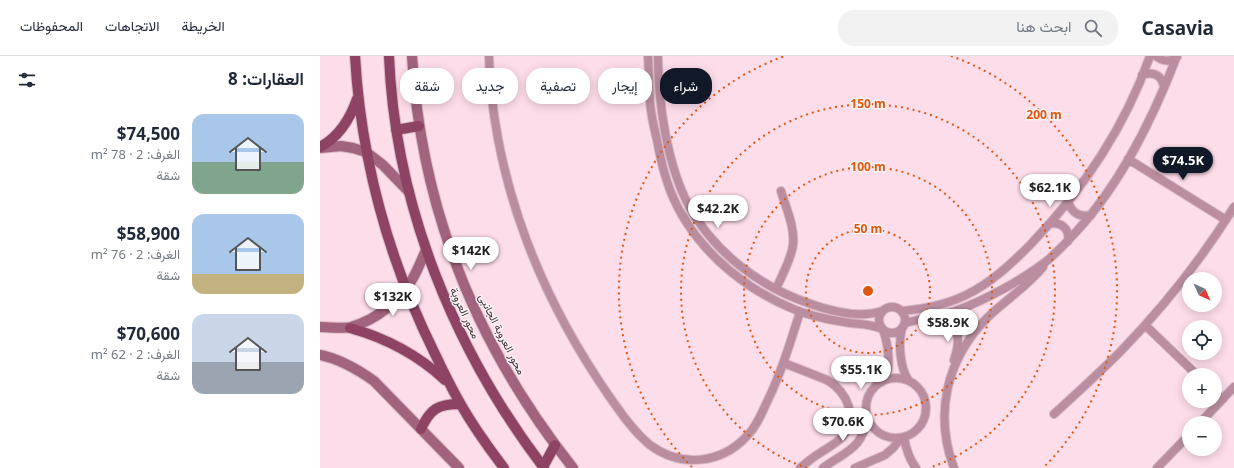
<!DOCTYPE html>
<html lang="ar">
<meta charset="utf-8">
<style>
:root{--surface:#fff;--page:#f2f2f3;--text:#1f2937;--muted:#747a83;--line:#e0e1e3;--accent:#111827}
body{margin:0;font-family:"Noto Sans",Vazirmatn,sans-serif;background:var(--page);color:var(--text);direction:rtl;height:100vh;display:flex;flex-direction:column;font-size:15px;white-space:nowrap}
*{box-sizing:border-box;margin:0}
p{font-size:13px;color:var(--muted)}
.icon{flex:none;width:22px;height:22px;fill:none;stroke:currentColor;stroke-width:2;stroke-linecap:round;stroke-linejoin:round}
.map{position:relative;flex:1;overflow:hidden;direction:ltr}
.sheet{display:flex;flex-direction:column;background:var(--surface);width:320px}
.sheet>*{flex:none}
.banner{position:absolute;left:12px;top:12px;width:380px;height:36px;direction:rtl;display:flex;gap:8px}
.needle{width:26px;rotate:135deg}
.buttons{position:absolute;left:862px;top:216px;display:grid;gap:8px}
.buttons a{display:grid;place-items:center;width:40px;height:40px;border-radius:50%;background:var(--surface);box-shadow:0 2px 10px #0003;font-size:20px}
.price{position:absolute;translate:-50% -34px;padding:0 9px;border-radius:14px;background:#fff;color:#222;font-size:13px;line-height:26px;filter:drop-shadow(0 1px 2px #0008)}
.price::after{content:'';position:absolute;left:50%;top:24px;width:12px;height:9px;margin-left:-6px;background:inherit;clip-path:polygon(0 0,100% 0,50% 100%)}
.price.current{background:var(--accent);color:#fff}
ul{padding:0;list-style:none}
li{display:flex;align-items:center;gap:12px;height:100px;padding:0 16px}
li span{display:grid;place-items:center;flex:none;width:112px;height:80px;border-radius:12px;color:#555}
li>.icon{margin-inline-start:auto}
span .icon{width:48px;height:48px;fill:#fffc;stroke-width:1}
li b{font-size:17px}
h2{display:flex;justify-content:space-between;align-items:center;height:48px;padding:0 16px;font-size:17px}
.pill{padding:0 14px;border-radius:16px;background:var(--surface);box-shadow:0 2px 10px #0003;font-size:14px;line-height:36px}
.pill.current{background:var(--accent);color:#fff}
header{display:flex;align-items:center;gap:24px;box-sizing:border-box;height:56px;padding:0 20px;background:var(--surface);border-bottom:1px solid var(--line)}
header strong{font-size:19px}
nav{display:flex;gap:22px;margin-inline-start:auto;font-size:14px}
.search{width:280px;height:36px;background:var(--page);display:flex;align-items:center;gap:10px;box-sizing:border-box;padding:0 14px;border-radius:16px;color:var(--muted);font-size:15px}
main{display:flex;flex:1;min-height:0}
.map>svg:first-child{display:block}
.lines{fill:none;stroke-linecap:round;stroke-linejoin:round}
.street-casing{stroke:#d9bbc7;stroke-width:10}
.secondary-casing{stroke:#d9bbc7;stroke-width:12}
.primary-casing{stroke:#d9bbc7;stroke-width:12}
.street{stroke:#ba8ea0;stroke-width:8}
.secondary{stroke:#a1637e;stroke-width:10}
.primary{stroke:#8e4365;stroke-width:10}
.ring{fill:none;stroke:#e0570e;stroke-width:2;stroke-dasharray:2 4}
.labels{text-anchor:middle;stroke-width:3;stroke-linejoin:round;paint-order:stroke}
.street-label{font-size:11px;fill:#44343a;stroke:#faf2f5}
.centre{fill:#e0570e;stroke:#faf2f5;stroke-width:2}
.ring-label{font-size:12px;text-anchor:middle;font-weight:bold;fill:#e0570e;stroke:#faf2f5;stroke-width:3;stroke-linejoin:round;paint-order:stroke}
</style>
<header>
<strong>Casavia</strong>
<div class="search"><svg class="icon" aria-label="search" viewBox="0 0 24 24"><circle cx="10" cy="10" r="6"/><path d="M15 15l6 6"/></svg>ابحث هنا</div>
<nav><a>الخريطة</a><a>الاتجاهات</a><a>المحفوظات</a></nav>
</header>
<main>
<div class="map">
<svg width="914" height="412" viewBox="0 0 914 412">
<rect width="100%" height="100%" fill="#feddea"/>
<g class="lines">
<defs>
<path id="street" d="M 169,0 C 170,53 182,113 199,163 C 220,226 251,285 289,340 C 301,357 314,376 330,389 C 361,412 401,408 427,380 C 436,371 441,359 446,348 C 461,318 470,287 480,256
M 328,0 C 329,15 329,30 330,46 C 331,59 334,72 337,84 C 340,101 344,118 350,134 C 371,188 419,230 471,252 C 489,260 510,264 530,267 C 541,268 552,268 562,273
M 338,0 C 338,46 347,109 369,150 C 394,196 439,230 488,247 C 510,255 539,263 562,255
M 836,0 C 843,6 849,6 857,1
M 822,19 C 833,15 842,19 844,31
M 808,103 L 906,164
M 748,145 C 751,156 759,162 771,159
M 729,168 C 741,165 750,173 748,185
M 456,233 C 462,219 471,204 473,189 C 475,171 466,152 461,135
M559 264a13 13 0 1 1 26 0a13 13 0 1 1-26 0Z
M 582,255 C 604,253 626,249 646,239 C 671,227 691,208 710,189 C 762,135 805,71 830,0
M 615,261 C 628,262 638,272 638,285 C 638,291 636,298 634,304
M 585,267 C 601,263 618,260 635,255 C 664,245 704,223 728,204 C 738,195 747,186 756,176 C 802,126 833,62 857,0
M 825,269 L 877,319
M 582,272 C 578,287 580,313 589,325
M 464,307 L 507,324 C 527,336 539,361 522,381 C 516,388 507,392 500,397 C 493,401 486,407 480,412
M546 352a30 30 0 1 1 60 0a30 30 0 1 1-60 0Z
M 562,326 C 573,315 568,288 563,274
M 895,336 L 903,343
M 734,358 C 756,338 778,318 799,297 C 842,253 881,204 914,151
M 880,367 L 914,331
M 584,381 C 586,393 589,403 596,412
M 503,412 C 526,395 543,393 547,361
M 535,412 L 565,399 L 573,392 L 581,382
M 634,412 C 614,358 626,304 667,262 C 685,244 707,231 723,211
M 837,412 L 869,379"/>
<path id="secondary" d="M 92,0 C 101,154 158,292 253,412
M 0,92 L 21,90 L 33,92 L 46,96 L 63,109 L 89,136
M 0,271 C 9,271 23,273 31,271 C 56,264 80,245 93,222 C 98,213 102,203 106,194
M 0,299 C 20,303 37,313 54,325 L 139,412"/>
<path id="primary" d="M 35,0 C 41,104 69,205 115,298 C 123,315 131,331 140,347 C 153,370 168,391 184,412
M 69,0 C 75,149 134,294 224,412
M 76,74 L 99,70
M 0,91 C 19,81 30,63 37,43
M 30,272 C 66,282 97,298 125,324
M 101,373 C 110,353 118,348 140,348
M 223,411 L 235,389"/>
</defs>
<!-- street casing -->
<use href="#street" class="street-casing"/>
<!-- secondary casing -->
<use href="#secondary" class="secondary-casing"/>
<!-- primary casing -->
<use href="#primary" class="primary-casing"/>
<!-- street -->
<use href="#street" class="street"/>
<!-- secondary -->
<use href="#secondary" class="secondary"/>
<!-- primary -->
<use href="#primary" class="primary"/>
</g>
<!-- distance rings -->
<g class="ring">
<circle cx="548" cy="235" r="62"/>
<circle cx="548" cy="235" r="124"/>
<path d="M487 412A187 187 0 1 1 609 412"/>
<path d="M372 411A249 249 0 0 1 465 0M631 0A249 249 0 0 1 724 411"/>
</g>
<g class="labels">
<!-- street labels -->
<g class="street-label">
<text transform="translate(145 257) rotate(65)" y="4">محور العروبة</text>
<text transform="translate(182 278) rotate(63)" y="4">محور العروبة الجانبى</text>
</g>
</g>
<circle cx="548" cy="235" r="6" class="centre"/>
<g class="ring-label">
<text x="548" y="52">150 m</text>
<text x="724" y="63">200 m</text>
<text x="548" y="115">100 m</text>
<text x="548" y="177">50 m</text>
</g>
</svg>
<div class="buttons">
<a><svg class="needle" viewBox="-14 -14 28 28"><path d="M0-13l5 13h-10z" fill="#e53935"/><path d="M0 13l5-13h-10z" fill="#747a83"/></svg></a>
<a><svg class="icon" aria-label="locate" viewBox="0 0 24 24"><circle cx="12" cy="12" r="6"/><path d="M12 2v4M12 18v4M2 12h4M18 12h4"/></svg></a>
<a>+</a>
<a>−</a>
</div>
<b class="price current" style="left:863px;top:125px">$74.5K</b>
<b class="price" style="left:730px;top:152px">$62.1K</b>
<b class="price" style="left:398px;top:173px">$42.2K</b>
<b class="price" style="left:151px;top:215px">$142K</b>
<b class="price" style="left:73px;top:261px">$132K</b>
<b class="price" style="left:628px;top:287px">$58.9K</b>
<b class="price" style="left:541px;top:334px">$55.1K</b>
<b class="price" style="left:523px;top:386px">$70.6K</b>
<div class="banner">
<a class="pill current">شراء</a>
<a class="pill">إيجار</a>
<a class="pill">تصفية</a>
<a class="pill">جديد</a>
<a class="pill">شقة</a>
</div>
</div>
<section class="sheet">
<h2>العقارات: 8<svg class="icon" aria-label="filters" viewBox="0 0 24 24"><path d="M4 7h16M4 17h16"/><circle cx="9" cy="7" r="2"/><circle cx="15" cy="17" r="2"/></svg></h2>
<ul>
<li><span style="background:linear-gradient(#a9c7e8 60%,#7fa58c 0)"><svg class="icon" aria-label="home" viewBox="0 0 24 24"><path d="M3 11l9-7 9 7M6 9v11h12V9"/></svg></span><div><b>$74,500</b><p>الغرف: 2 · 78 m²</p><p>شقة</p></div></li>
<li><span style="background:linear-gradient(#a9c7e8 75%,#c2b280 0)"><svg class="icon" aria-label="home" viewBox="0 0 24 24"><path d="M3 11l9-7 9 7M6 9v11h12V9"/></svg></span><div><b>$58,900</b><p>الغرف: 2 · 76 m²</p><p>شقة</p></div></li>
<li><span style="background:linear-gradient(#c9d6e8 60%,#9aa5b1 0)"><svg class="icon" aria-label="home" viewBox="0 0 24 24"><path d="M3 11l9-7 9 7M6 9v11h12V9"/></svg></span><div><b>$70,600</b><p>الغرف: 2 · 62 m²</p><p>شقة</p></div></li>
</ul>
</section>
</main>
